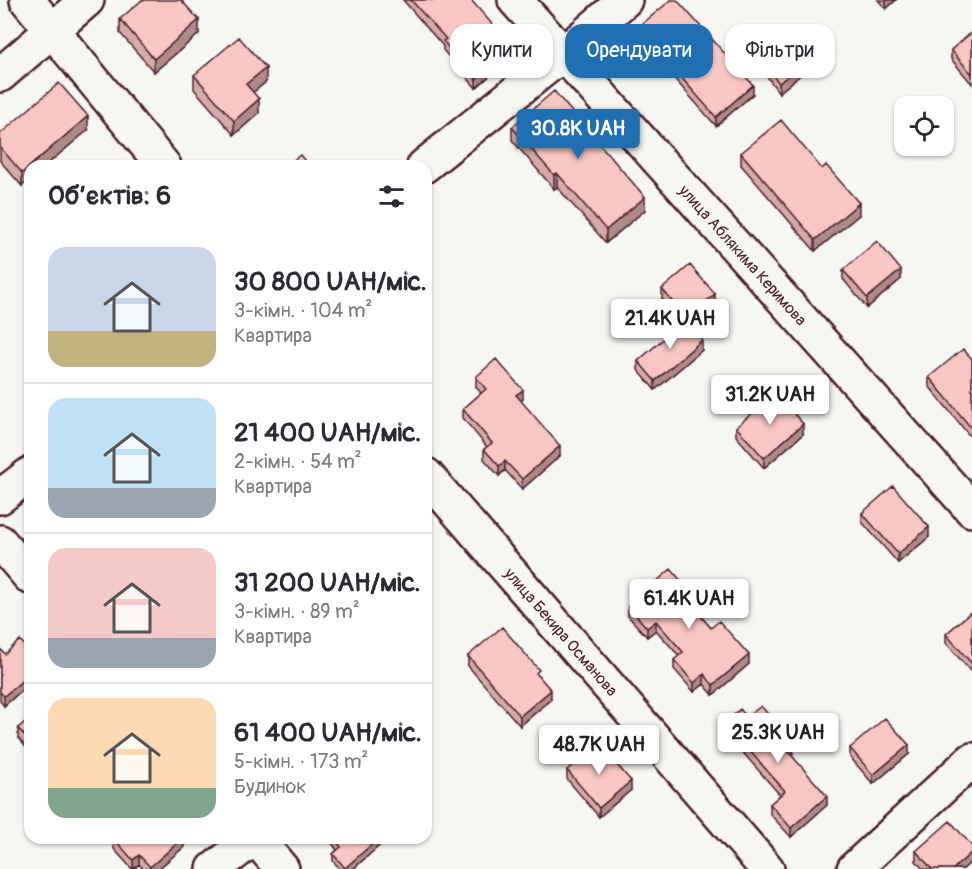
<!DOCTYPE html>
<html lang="uk">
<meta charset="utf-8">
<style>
:root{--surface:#fff;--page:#f2f2f3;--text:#2b2b33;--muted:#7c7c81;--line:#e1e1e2;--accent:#1f6fb2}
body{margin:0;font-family:Pangolin,sans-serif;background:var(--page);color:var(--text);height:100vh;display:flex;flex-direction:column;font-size:22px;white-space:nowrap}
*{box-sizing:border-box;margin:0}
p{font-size:20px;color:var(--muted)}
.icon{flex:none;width:33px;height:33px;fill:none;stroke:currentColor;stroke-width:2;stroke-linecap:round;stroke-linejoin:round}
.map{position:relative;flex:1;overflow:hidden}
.details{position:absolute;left:24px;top:160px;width:408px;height:684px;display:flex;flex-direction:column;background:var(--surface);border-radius:18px;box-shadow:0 2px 4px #0004}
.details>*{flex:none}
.top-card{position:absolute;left:450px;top:24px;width:432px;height:54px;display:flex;gap:12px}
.fabs{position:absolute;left:894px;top:96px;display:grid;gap:12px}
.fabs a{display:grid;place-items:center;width:60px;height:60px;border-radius:12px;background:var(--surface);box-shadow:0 2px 4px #0004;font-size:30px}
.price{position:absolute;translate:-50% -51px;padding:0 14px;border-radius:6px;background:#fff;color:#222;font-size:20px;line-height:39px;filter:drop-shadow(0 2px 3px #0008)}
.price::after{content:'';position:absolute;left:50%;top:36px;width:18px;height:14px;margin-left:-9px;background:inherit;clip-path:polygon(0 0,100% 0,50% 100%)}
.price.on{background:var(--accent);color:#fff}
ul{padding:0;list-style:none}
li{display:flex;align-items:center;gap:18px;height:150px;padding:0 24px}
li+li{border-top:2px solid var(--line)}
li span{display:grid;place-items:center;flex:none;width:168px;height:120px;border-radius:18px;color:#555}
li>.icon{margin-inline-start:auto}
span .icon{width:72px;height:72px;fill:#fffc;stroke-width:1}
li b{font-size:26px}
h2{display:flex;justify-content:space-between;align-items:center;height:72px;padding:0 24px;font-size:26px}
.pill{padding:0 21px;border-radius:18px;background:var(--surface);box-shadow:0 2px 4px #0004;font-size:21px;line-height:54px}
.pill.on{background:var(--accent);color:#fff}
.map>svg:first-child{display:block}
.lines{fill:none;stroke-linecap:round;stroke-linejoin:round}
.minor-casing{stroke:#4a1f2b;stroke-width:38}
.minor{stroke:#f6f6f2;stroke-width:33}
.wall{fill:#d5aba8;stroke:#4a1f2b;stroke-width:1.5}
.shaded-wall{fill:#ae8b88;stroke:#4a1f2b;stroke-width:1.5}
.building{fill:#f8c7c3;stroke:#4a1f2b;stroke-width:1.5}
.labels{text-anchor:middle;stroke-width:6;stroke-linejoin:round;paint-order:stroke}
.street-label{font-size:16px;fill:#4a1f2b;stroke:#f6f6f2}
</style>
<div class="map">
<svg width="972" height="869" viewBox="0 0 972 869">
<rect width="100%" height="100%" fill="#f6f6f2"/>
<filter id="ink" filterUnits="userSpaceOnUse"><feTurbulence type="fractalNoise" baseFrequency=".0167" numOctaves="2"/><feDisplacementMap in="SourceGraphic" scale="12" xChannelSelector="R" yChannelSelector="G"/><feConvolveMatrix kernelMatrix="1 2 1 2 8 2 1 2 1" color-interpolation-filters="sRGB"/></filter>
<g filter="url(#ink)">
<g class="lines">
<defs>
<g id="minor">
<path d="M 27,0 L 164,166"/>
<path id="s1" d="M 515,0 L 972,510"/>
<path d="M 0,75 L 87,0"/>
<path d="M 424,166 L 563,54 L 625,0"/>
<path id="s2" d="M 426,475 L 767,869"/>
<path d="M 0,497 L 30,474"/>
<path d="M 0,542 L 30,577"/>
<path d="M 256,838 L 282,869"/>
<path d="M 214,869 L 254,838"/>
<path d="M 854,869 L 972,760"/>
</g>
</defs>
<!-- minor casing -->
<use href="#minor" class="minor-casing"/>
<!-- minor -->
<use href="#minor" class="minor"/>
</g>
<!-- wall -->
<path class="wall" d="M 403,0 L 471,0 L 512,56 L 476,88 L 443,50 L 443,46 Z
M 878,0 L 896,0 L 886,9 Z
M 120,19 L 199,34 L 154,72 L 120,33 Z
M 635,30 L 753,94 L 716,126 L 672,76 L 669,79 L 635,39 Z
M 972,32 L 972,84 L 951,59 L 951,50 Z
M 818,60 L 779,93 L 768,78 L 768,69 Z
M 194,75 L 266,82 L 253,92 L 259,113 L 234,135 L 194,89 Z
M 512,127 L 645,210 L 606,243 L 557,187 L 554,189 L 512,140 Z
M 88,130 L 45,166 L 30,166 L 22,186 L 0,161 L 0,134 Z
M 741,153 L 859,215 L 815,251 L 741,165 Z
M 843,270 L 901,279 L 867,308 L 843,279 Z
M 662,289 L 715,303 L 689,325 L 702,350 L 655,390 L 638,370 L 638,361 L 682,323 L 662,299 Z
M 972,359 L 972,439 L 929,386 L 929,377 Z
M 476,377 L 523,399 L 520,401 L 560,456 L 522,489 L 505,470 L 499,476 L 484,459 L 484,449 L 487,447 L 463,418 L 463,409 L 481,393 L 476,387 Z
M 736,427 L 803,434 L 764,468 L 736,436 Z
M 862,513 L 929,537 L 898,563 L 862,522 Z
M 692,603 L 691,605 L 711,628 L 749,664 L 713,695 L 704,684 L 694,692 L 674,669 L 674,660 L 679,656 L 656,630 L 647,637 L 628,616 L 628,606 Z
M 972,611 L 972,673 L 946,643 L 946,634 Z
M 0,649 L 5,654 L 30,652 L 30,683 L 4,706 L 0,701 Z
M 468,656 L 539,676 L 551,699 L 520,726 L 468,666 Z
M 747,717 L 793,753 L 791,754 L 827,805 L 791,837 L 770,814 L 770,804 L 780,795 L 725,732 L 725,723 Z
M 30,718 L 30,752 L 18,738 L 18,728 Z
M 850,748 L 909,754 L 873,784 L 850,757 Z
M 567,770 L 631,790 L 599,817 L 567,779 Z
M 184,838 L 184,847 L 158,869 L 143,869 L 139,864 L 134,869 L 132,869 L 114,849 L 114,839 Z
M 328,838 L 388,838 L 353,869 L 340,869 L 333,861 L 333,854 L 337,850 Z
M 972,846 L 972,861 L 963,869 L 923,869 L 916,861 L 916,851 Z"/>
<!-- shaded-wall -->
<path class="shaded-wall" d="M 886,0 L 896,0 L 886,9 Z
M 199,20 L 199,34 L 154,72 L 154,59 Z
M 512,47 L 512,56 L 476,88 L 476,79 Z
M 818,51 L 818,60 L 779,93 L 779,83 Z
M 672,67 L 672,76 L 669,79 L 669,69 Z
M 266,68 L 266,82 L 246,98 L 246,84 Z
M 753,85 L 753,94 L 716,126 L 716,117 Z
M 259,99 L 259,113 L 234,135 L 234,121 Z
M 88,116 L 88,130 L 45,166 L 30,166 L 30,180 L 22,186 L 22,173 Z
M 557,173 L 557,187 L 554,189 L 554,175 Z
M 645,197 L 645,210 L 606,243 L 606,230 Z
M 859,203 L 859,215 L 815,251 L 815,240 Z
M 901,270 L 901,279 L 867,308 L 867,298 Z
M 715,294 L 715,303 L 686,328 L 686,318 Z
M 702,340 L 702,350 L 655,390 L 655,381 Z
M 523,390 L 523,399 L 516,405 L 516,395 Z
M 803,424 L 803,434 L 764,468 L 764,458 Z
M 560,446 L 560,456 L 522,489 L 522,479 Z
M 505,461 L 505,470 L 499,476 L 499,466 Z
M 929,527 L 929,537 L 898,563 L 898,554 Z
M 431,543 L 431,553 L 426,557 L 426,548 Z
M 692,594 L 692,603 L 686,608 L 686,599 Z
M 656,621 L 656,630 L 647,637 L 647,628 Z
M 749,655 L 749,664 L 713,695 L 713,685 Z
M 30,674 L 30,683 L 4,706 L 4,696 Z
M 704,674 L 704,684 L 694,692 L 694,683 Z
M 551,690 L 551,699 L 520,726 L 520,716 Z
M 793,743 L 793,753 L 786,758 L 786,749 Z
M 909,745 L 909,754 L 873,784 L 873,775 Z
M 631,781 L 631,790 L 599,817 L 599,808 Z
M 827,796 L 827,805 L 791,837 L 791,828 Z
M 183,838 L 184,838 L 184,847 L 158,869 L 150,869 L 150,867 Z
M 379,838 L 388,838 L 353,869 L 345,869 L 345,868 Z
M 972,852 L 972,861 L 963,869 L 953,869 Z
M 139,855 L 139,864 L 133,869 L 133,860 Z"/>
<!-- building -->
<path class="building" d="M 142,0 L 181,0 L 199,20 L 154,59 L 120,19 Z
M 411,0 L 471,0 L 512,47 L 476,79 L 443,41 L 446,39 Z
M 671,0 L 677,0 L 753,85 L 716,117 L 672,67 L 669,69 L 635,30 Z
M 972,32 L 972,74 L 951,50 Z
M 239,37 L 266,68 L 246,84 L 259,99 L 234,121 L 194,75 Z
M 806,37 L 818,51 L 779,83 L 768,69 Z
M 59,83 L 88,116 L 22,173 L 0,147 L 0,134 Z
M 554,91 L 645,197 L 606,230 L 557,173 L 554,175 L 512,127 Z
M 781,120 L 822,169 L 826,165 L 859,203 L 815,240 L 741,153 Z
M 300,155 L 309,166 L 286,166 Z
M 877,241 L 901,270 L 867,298 L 843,270 Z
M 690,265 L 715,294 L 686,318 L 662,289 Z
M 685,320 L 702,340 L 655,381 L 638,361 Z
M 963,349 L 972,359 L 972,429 L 929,377 Z
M 496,359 L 523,390 L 516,395 L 560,446 L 522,479 L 505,461 L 499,466 L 484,449 L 492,443 L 463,409 L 486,389 L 476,377 Z
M 776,393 L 803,424 L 764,458 L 736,427 Z
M 893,486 L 929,527 L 898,554 L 862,513 Z
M 426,537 L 431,543 L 426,548 Z
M 671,569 L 692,594 L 686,599 L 711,628 L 719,621 L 749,655 L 713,685 L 704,674 L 694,683 L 674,660 L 683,652 L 656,621 L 647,628 L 628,606 Z
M 972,611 L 972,664 L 946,634 Z
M 502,627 L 539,670 L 536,673 L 551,690 L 520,716 L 468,656 Z
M 20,640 L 30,652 L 30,674 L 4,696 L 0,692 L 0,649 L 5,654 Z
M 761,706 L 793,743 L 786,749 L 827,796 L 791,828 L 770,804 L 785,791 L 725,723 L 740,709 L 747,717 Z
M 30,718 L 30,742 L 18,728 Z
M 885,718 L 909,745 L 873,775 L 850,748 Z
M 598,743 L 631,781 L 599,808 L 567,770 Z
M 950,821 L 972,846 L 972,852 L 953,869 L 932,869 L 916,851 Z
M 115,838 L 183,838 L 150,867 L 139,855 L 133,860 L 114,839 Z
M 334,838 L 379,838 L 345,868 L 333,854 L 341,847 Z"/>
</g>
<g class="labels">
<!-- street labels -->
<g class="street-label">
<text dy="6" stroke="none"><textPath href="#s1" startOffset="342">улица Аблякима Керимова</textPath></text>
<text dy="6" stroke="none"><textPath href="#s2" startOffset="207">улица Бекира Османова</textPath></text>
</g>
</g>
</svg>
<div class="fabs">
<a><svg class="icon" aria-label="locate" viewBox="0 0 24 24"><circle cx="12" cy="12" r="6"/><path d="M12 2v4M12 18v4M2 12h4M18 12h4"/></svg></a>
</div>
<b class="price on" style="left:578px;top:160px">30.8K UAH</b>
<b class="price" style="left:670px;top:350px">21.4K UAH</b>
<b class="price" style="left:770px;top:426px">31.2K UAH</b>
<b class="price" style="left:689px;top:630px">61.4K UAH</b>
<b class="price" style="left:778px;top:764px">25.3K UAH</b>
<b class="price" style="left:599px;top:776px">48.7K UAH</b>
<div class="top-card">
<a class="pill">Купити</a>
<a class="pill on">Орендувати</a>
<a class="pill">Фільтри</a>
</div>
<section class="details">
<h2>Об’єктів: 6<svg class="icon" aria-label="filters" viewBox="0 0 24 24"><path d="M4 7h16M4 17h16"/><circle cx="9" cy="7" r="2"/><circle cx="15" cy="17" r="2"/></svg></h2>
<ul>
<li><span style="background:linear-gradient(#c9d6e8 70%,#c2b280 0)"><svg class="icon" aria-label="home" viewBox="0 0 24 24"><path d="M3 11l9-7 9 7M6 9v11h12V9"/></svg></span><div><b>30 800 UAH/міс.</b><p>3-кімн. · 104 m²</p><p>Квартира</p></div></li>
<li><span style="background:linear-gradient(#bfe0f5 75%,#9aa5b1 0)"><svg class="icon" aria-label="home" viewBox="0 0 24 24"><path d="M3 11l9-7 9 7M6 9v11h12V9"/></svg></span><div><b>21 400 UAH/міс.</b><p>2-кімн. · 54 m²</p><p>Квартира</p></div></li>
<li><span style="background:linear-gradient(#f6c9c9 75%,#9aa5b1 0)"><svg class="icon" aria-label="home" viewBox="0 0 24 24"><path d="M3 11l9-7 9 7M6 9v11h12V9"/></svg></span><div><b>31 200 UAH/міс.</b><p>3-кімн. · 89 m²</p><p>Квартира</p></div></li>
<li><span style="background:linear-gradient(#ffd9b3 75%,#7fa58c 0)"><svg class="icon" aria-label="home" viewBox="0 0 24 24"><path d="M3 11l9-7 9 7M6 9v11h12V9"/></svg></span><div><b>61 400 UAH/міс.</b><p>5-кімн. · 173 m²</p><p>Будинок</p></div></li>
</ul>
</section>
</div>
